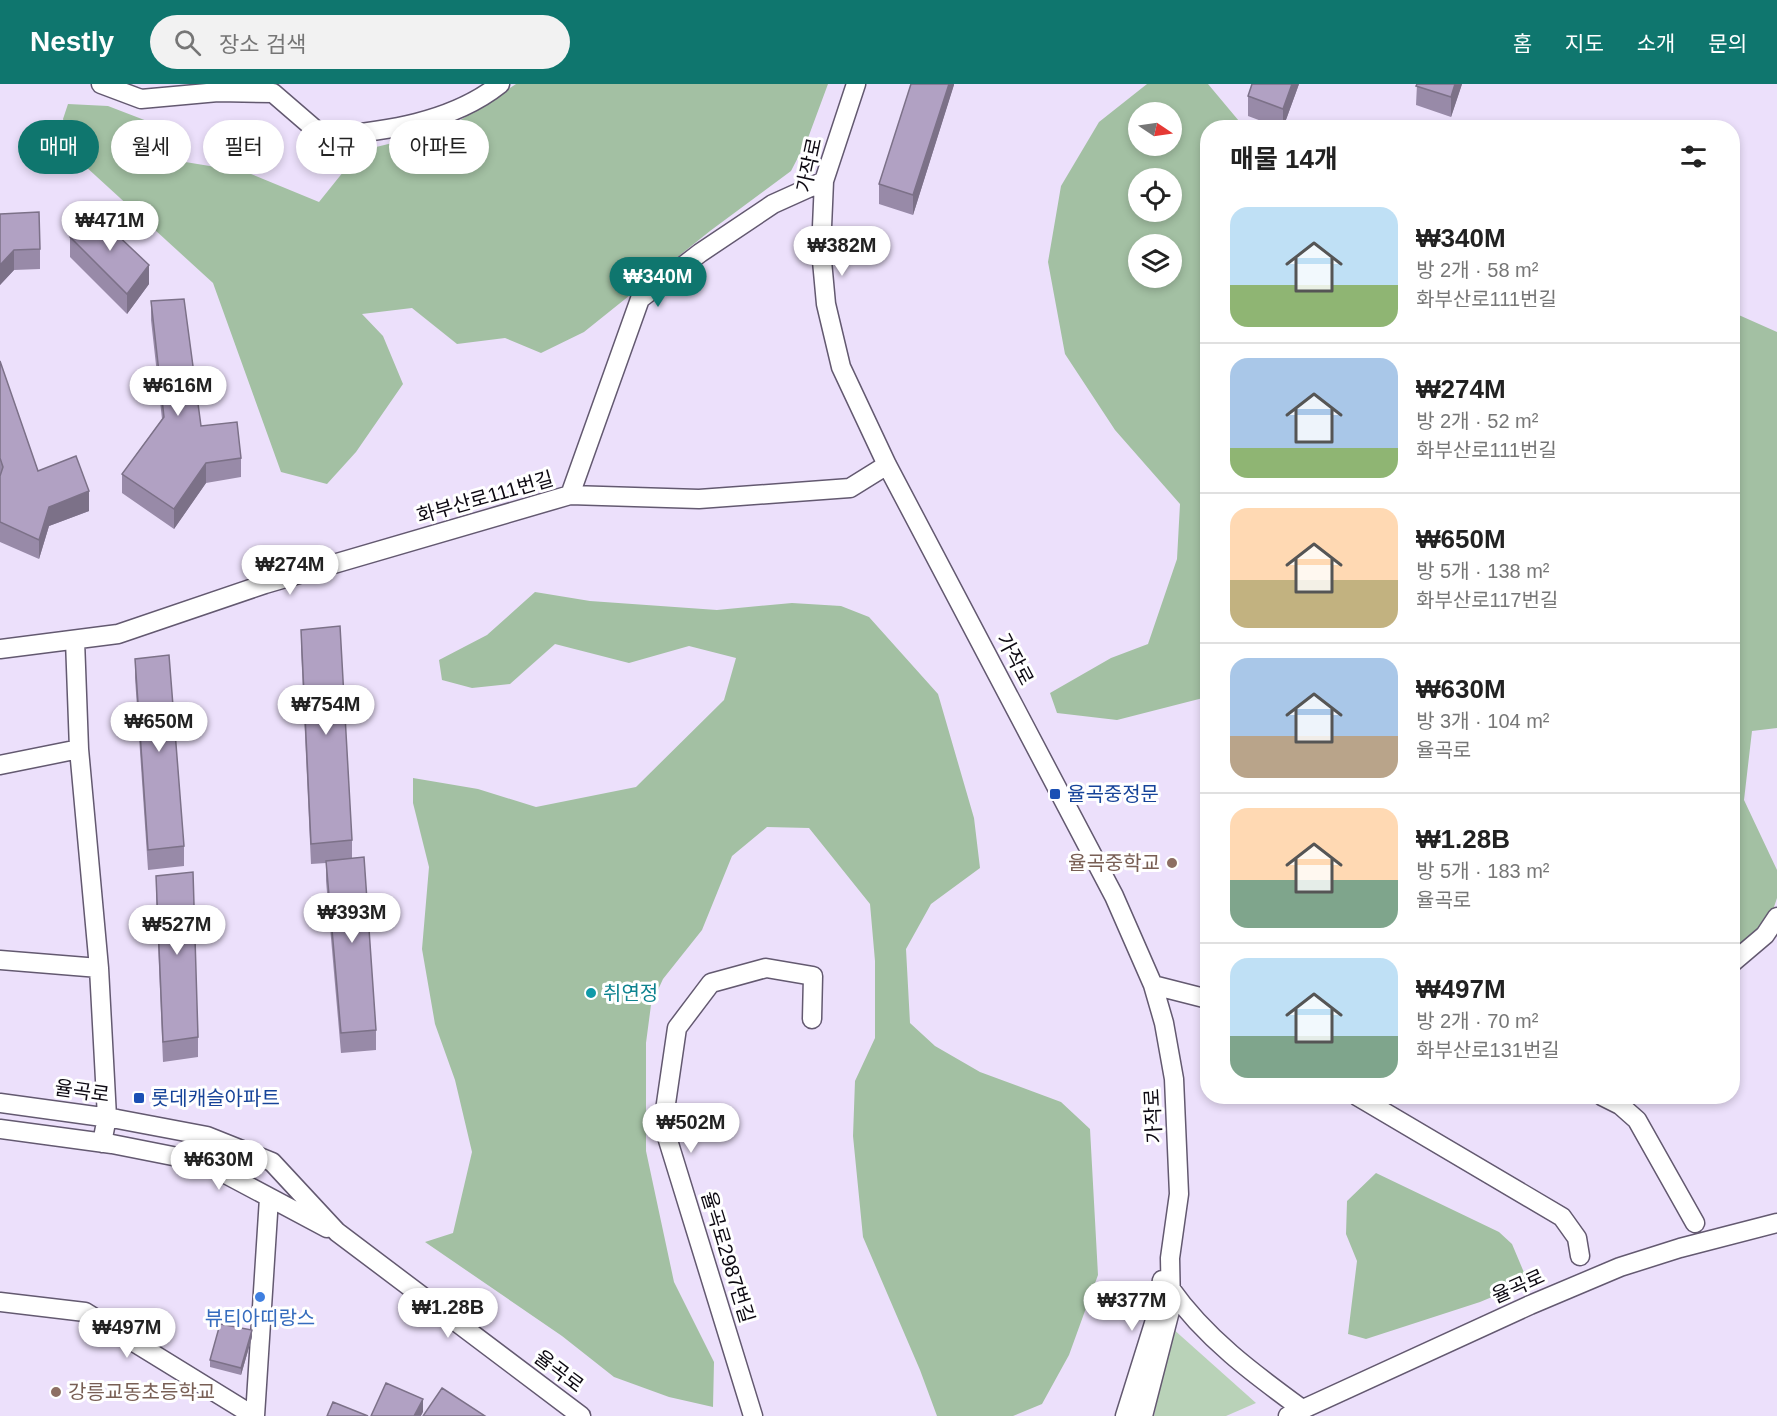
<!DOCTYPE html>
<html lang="ko">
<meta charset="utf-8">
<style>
:root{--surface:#fff;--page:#f2f2f2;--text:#222;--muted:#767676;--line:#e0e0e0;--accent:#0f766e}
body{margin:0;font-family:Helvetica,"Noto Sans KR",sans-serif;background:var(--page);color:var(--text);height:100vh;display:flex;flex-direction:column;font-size:22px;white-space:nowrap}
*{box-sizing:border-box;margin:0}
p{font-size:20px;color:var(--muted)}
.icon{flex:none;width:33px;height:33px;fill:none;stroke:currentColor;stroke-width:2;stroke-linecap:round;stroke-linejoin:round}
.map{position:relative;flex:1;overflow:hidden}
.panel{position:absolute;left:1200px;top:36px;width:540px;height:984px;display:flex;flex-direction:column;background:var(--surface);border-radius:24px;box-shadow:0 3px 9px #0003}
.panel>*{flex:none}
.guide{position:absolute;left:18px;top:36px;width:570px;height:54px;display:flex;gap:12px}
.needle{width:39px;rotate:103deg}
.fabs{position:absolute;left:1128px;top:18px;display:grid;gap:12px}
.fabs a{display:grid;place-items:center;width:54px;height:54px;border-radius:50%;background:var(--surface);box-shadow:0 3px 9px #0003;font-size:30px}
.price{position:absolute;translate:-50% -51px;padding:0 14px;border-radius:21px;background:#fff;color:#222;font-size:20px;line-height:39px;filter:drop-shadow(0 2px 3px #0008)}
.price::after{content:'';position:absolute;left:50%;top:36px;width:18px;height:14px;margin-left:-9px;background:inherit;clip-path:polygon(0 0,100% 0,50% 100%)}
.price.selected{background:var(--accent);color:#fff}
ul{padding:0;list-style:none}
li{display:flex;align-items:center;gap:18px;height:150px;padding:0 30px}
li+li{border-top:2px solid var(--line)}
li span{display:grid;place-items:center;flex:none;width:168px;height:120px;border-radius:18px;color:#555}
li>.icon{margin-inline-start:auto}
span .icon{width:72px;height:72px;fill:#fffc;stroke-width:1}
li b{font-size:26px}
h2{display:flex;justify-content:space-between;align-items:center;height:72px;padding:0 30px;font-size:26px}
.chip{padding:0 21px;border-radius:27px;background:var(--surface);box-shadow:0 3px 9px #0003;font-size:21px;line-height:54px}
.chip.selected{background:var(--accent);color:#fff}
header{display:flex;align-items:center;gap:36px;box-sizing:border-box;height:84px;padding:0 30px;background:var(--accent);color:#fff}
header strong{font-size:28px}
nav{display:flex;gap:33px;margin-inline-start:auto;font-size:21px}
.search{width:420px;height:54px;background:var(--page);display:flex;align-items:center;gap:15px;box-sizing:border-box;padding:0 21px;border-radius:33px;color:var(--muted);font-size:22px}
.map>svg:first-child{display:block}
.green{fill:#b9d2b8}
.forest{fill:#a3c0a3;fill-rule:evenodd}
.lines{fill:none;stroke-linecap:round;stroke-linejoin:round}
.minor-casing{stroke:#635970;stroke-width:21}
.minor{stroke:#fff;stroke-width:18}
.wall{fill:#988aa8}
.shaded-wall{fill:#7c7188}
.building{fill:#b1a1c3;stroke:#7c7188;stroke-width:1.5}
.transit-dot{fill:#1a4fb4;stroke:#fff;stroke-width:2}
.education-dot{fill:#8d6e63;stroke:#fff;stroke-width:2}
.culture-dot{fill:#0f9aa8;stroke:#fff;stroke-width:2}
.shop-dot{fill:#3f7fe0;stroke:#fff;stroke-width:2}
.labels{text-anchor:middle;stroke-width:6;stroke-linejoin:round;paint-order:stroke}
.street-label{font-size:20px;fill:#0d0912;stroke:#fff}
.transit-label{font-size:20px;fill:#164399;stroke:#fff;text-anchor:start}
.education-label{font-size:20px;fill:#785e54;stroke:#fff;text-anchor:end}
.culture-label{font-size:20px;fill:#0d838f;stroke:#fff;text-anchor:start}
.shop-label{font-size:20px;fill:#366cbe;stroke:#fff}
</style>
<header>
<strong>Nestly</strong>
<div class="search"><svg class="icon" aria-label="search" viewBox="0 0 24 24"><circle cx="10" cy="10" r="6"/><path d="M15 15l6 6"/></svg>장소 검색</div>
<nav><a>홈</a><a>지도</a><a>소개</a><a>문의</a></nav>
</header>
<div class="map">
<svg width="1777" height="1332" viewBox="0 0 1777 1332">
<rect width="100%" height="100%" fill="#ece0fb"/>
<!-- green -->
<path class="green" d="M 1172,1244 L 1256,1319 L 1226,1332 L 1154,1332 Z"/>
<!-- forest -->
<path class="forest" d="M 516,0 L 828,0 L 808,54 L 791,87 L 710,147 L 584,248 L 541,269 L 505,254 L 457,260 L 412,224 L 362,230 L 383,252 L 403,300 L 356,368 L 327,400 L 281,388 L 213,199 L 73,71 L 63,35 L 68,20 L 108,22 L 147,37 L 155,73 L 246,88 L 319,118 L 360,67 L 445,46 Z
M 1147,0 L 1208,0 L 1244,43 L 1208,44 L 1207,607 L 1203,614 L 1117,636 L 1057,629 L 1050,609 L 1111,574 L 1148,560 L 1177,475 L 1180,420 L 1115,346 L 1065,270 L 1048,178 L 1061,102 L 1099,38 ZM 1172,28 L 1172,62 L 1138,62 L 1138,28 ZM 1172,94 L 1172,128 L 1138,128 L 1138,94 ZM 1138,160 L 1172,160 L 1172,194 L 1138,194 Z
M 1732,228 L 1777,248 L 1777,644 L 1752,647 L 1744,716 L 1777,786 L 1777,814 L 1761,862 L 1732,880 Z
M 535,508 L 590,517 L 717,526 L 792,519 L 841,522 L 869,533 L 938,610 L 974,734 L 980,784 L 931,820 L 906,865 L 910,939 L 935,962 L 980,988 L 1061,1018 L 1090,1045 L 1098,1191 L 1069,1271 L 1042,1320 L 1013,1332 L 937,1332 L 920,1286 L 863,1153 L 853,1052 L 855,997 L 875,954 L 875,877 L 870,820 L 809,744 L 767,743 L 732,772 L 702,846 L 663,895 L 651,921 L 646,959 L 646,1067 L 674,1198 L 714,1278 L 713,1323 L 669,1313 L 614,1293 L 562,1252 L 425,1158 L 453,1149 L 472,1068 L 455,996 L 435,940 L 422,865 L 429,783 L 413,719 L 413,694 L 478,705 L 536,723 L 636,703 L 724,616 L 736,574 L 689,562 L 629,579 L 555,560 L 510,600 L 472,604 L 442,596 L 439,576 L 487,551 Z
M 1376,1089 L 1499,1148 L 1512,1160 L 1528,1198 L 1480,1218 L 1366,1255 L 1348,1250 L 1357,1177 L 1346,1150 L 1347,1117 Z"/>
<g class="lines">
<defs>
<path id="minor" d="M 101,0 L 141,15 L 218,8 L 273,9 L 324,53 C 385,47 451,39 500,0
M 856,0 L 824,97 L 821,166 L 826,220 L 841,283 L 887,381 L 1114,812 L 1153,901 L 1164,939 L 1174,995 L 1179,1110 L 1170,1174 L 1171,1223 L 1143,1332
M 570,411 L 640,215 L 700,169 L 773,120 L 824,97
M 75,556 L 79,665 L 99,884 L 107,1033 L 102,1059
M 0,565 L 118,550 L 265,500 L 570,411 L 699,415 L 850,404 L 887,381
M 0,681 L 79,665
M 0,876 L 99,884
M 1732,879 L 1765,851 L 1777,833
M 1153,901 L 1208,915
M 1357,1012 L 1562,1133 L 1577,1154 L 1580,1172
M 1602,1012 L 1620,1021 L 1637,1036 L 1695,1139
M 0,1019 L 117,1035 L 207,1052 L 272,1078 L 337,1148 L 581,1332
M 0,1045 L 112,1060 L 203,1078 L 327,1144
M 1170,1204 C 1205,1254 1254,1290 1302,1325
M 0,1218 L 85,1228 L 254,1332
M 255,1332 L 269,1114
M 753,1332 L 663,1040 L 677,944 L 711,899 L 766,884 L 813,892 L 812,935
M 1125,1332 L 1156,1233 L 1162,1196
M 1288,1332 L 1530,1221 L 1620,1183 L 1680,1164 L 1777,1139"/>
</defs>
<!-- minor casing -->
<use href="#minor" class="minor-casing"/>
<!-- minor -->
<use href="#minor" class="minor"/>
</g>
<!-- wall -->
<path class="wall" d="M 954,0 L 913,131 L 879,120 L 879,100 Z
M 1299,0 L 1283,44 L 1280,44 L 1248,32 L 1248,12 Z
M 1417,0 L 1462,0 L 1451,33 L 1416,21 Z
M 0,130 L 40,165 L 40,185 L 14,186 L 0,201 Z
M 70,153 L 149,200 L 127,230 L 70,173 Z
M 151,217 L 201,342 L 241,374 L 241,393 L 206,399 L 174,445 L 122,409 L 122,390 L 162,335 L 151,236 Z
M 0,277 L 38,387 L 89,427 L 49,442 L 39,475 L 0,458 Z
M 301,546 L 352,756 L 352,775 L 376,946 L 376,966 L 341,969 L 326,797 L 326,779 L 311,780 L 301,565 Z
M 135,575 L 184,762 L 184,782 L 148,786 L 135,594 Z
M 156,792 L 198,953 L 198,973 L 163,978 L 156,812 Z
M 252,1253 L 241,1291 L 210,1283 L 210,1276 Z"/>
<!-- shaded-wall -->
<path class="shaded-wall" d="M 949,0 L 954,0 L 954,1 L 913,131 L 913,111 Z
M 1292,0 L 1299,0 L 1283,44 L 1283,25 Z
M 1455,0 L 1462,0 L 1451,33 L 1451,13 Z
M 14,166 L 14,186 L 0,201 L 0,181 Z
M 149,181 L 149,200 L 127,230 L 127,210 Z
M 206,379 L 206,399 L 174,445 L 174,425 Z
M 89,407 L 89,427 L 49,442 L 39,475 L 39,456 L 49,423 Z
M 252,1246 L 252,1253 L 241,1291 L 241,1284 Z
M 423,1315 L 423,1328 L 421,1332 L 414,1332 Z"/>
<!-- building -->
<path class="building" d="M 911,0 L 949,0 L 913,111 L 879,100 Z
M 1252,0 L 1292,0 L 1283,25 L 1248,12 Z
M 1417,0 L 1455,0 L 1451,13 L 1416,2 Z
M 39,128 L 40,165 L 14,166 L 0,181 L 0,130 Z
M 93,128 L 149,181 L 127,210 L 70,153 Z
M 184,215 L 201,342 L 237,338 L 241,374 L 206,379 L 174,425 L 122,390 L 164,333 L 151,217 Z
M 0,277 L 38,387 L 76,372 L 89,407 L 49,423 L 39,456 L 0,438 L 0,392 L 3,383 L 0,374 Z
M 340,542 L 352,756 L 311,760 L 301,546 Z
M 169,571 L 184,762 L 148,766 L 135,575 Z
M 364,773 L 376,946 L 341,949 L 326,777 Z
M 193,788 L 198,953 L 163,958 L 156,792 Z
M 220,1240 L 252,1246 L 241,1284 L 210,1276 Z
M 386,1299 L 423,1315 L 414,1332 L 371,1332 Z
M 442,1304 L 485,1332 L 423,1332 Z
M 333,1318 L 368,1332 L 327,1332 Z"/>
<!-- markers -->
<g class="transit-dot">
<rect x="1049" y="704" width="12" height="12" rx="3"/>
<rect x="133" y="1008" width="12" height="12" rx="3"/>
</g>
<g class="education-dot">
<circle cx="1172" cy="779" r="6"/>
<circle cx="56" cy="1308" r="6"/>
</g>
<circle class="culture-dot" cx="591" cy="909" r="6"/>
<circle class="shop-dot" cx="260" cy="1213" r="6"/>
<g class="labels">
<!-- street labels -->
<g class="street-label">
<text transform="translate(809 81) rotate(-78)" y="7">가작로</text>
<text transform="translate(485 413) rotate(-16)" y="7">화부산로111번길</text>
<text transform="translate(1015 575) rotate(62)" y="7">가작로</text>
<text transform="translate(82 1007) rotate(8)" y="7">율곡로</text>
<text transform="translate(1153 1032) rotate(-93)" y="7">가작로</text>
<text transform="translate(728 1173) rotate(73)" y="7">율곡로2987번길</text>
<text transform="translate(1518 1202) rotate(-24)" y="7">율곡로</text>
<text transform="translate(559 1287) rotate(37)" y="7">율곡로</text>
</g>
<!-- transit labels -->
<g class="transit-label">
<text x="1067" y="717">율곡중정문</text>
<text x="151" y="1021">롯데캐슬아파트</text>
</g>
<!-- education labels -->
<g class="education-label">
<text x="1160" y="786">율곡중학교</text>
<text x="68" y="1315" text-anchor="start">강릉교동초등학교</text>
</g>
<!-- culture labels -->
<g class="culture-label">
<text x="603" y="916">취연정</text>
</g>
<!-- shop labels -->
<g class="shop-label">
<text x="260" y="1241">뷰티아띠랑스</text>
</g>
</g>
</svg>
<div class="fabs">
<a><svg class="needle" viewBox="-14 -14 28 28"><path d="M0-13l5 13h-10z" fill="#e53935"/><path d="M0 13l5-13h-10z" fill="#767676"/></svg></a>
<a><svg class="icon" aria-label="locate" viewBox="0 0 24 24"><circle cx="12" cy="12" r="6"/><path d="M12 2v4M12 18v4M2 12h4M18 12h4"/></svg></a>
<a><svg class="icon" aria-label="layers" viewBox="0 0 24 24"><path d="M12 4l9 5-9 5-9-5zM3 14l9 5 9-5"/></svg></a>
</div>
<b class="price" style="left:110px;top:168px">₩471M</b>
<b class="price" style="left:842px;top:193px">₩382M</b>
<b class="price selected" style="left:658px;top:224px">₩340M</b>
<b class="price" style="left:178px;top:333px">₩616M</b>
<b class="price" style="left:290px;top:512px">₩274M</b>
<b class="price" style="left:326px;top:652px">₩754M</b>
<b class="price" style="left:159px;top:669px">₩650M</b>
<b class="price" style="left:352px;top:860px">₩393M</b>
<b class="price" style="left:177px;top:872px">₩527M</b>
<b class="price" style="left:691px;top:1070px">₩502M</b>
<b class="price" style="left:219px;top:1107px">₩630M</b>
<b class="price" style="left:1132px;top:1248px">₩377M</b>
<b class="price" style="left:448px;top:1255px">₩1.28B</b>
<b class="price" style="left:127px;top:1275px">₩497M</b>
<div class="guide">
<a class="chip selected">매매</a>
<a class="chip">월세</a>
<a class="chip">필터</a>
<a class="chip">신규</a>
<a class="chip">아파트</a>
</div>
<section class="panel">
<h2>매물 14개<svg class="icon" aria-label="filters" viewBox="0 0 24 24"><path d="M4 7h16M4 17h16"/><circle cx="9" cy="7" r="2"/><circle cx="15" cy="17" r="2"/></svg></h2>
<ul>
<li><span style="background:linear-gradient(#bfe0f5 65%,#8fb573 0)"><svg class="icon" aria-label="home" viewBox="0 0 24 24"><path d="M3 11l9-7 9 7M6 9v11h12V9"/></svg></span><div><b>₩340M</b><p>방 2개 · 58 m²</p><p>화부산로111번길</p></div></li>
<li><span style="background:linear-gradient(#a9c7e8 75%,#8fb573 0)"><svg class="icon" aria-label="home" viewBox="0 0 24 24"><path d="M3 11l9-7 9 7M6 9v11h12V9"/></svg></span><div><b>₩274M</b><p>방 2개 · 52 m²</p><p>화부산로111번길</p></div></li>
<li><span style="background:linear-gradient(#ffd9b3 60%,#c2b280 0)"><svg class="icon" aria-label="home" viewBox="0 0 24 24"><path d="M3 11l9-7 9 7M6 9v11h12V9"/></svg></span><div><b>₩650M</b><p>방 5개 · 138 m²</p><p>화부산로117번길</p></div></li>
<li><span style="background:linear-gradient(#a9c7e8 65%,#b9a48a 0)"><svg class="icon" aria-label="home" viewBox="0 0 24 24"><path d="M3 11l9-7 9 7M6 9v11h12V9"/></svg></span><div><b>₩630M</b><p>방 3개 · 104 m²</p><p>율곡로</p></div></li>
<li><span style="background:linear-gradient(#ffd9b3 60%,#7fa58c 0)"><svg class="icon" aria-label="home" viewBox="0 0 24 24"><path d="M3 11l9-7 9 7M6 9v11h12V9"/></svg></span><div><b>₩1.28B</b><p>방 5개 · 183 m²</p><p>율곡로</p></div></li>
<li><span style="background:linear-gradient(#bfe0f5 65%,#7fa58c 0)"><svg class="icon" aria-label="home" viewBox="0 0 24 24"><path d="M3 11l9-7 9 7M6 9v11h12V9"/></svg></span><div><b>₩497M</b><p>방 2개 · 70 m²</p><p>화부산로131번길</p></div></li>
</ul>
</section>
</div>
